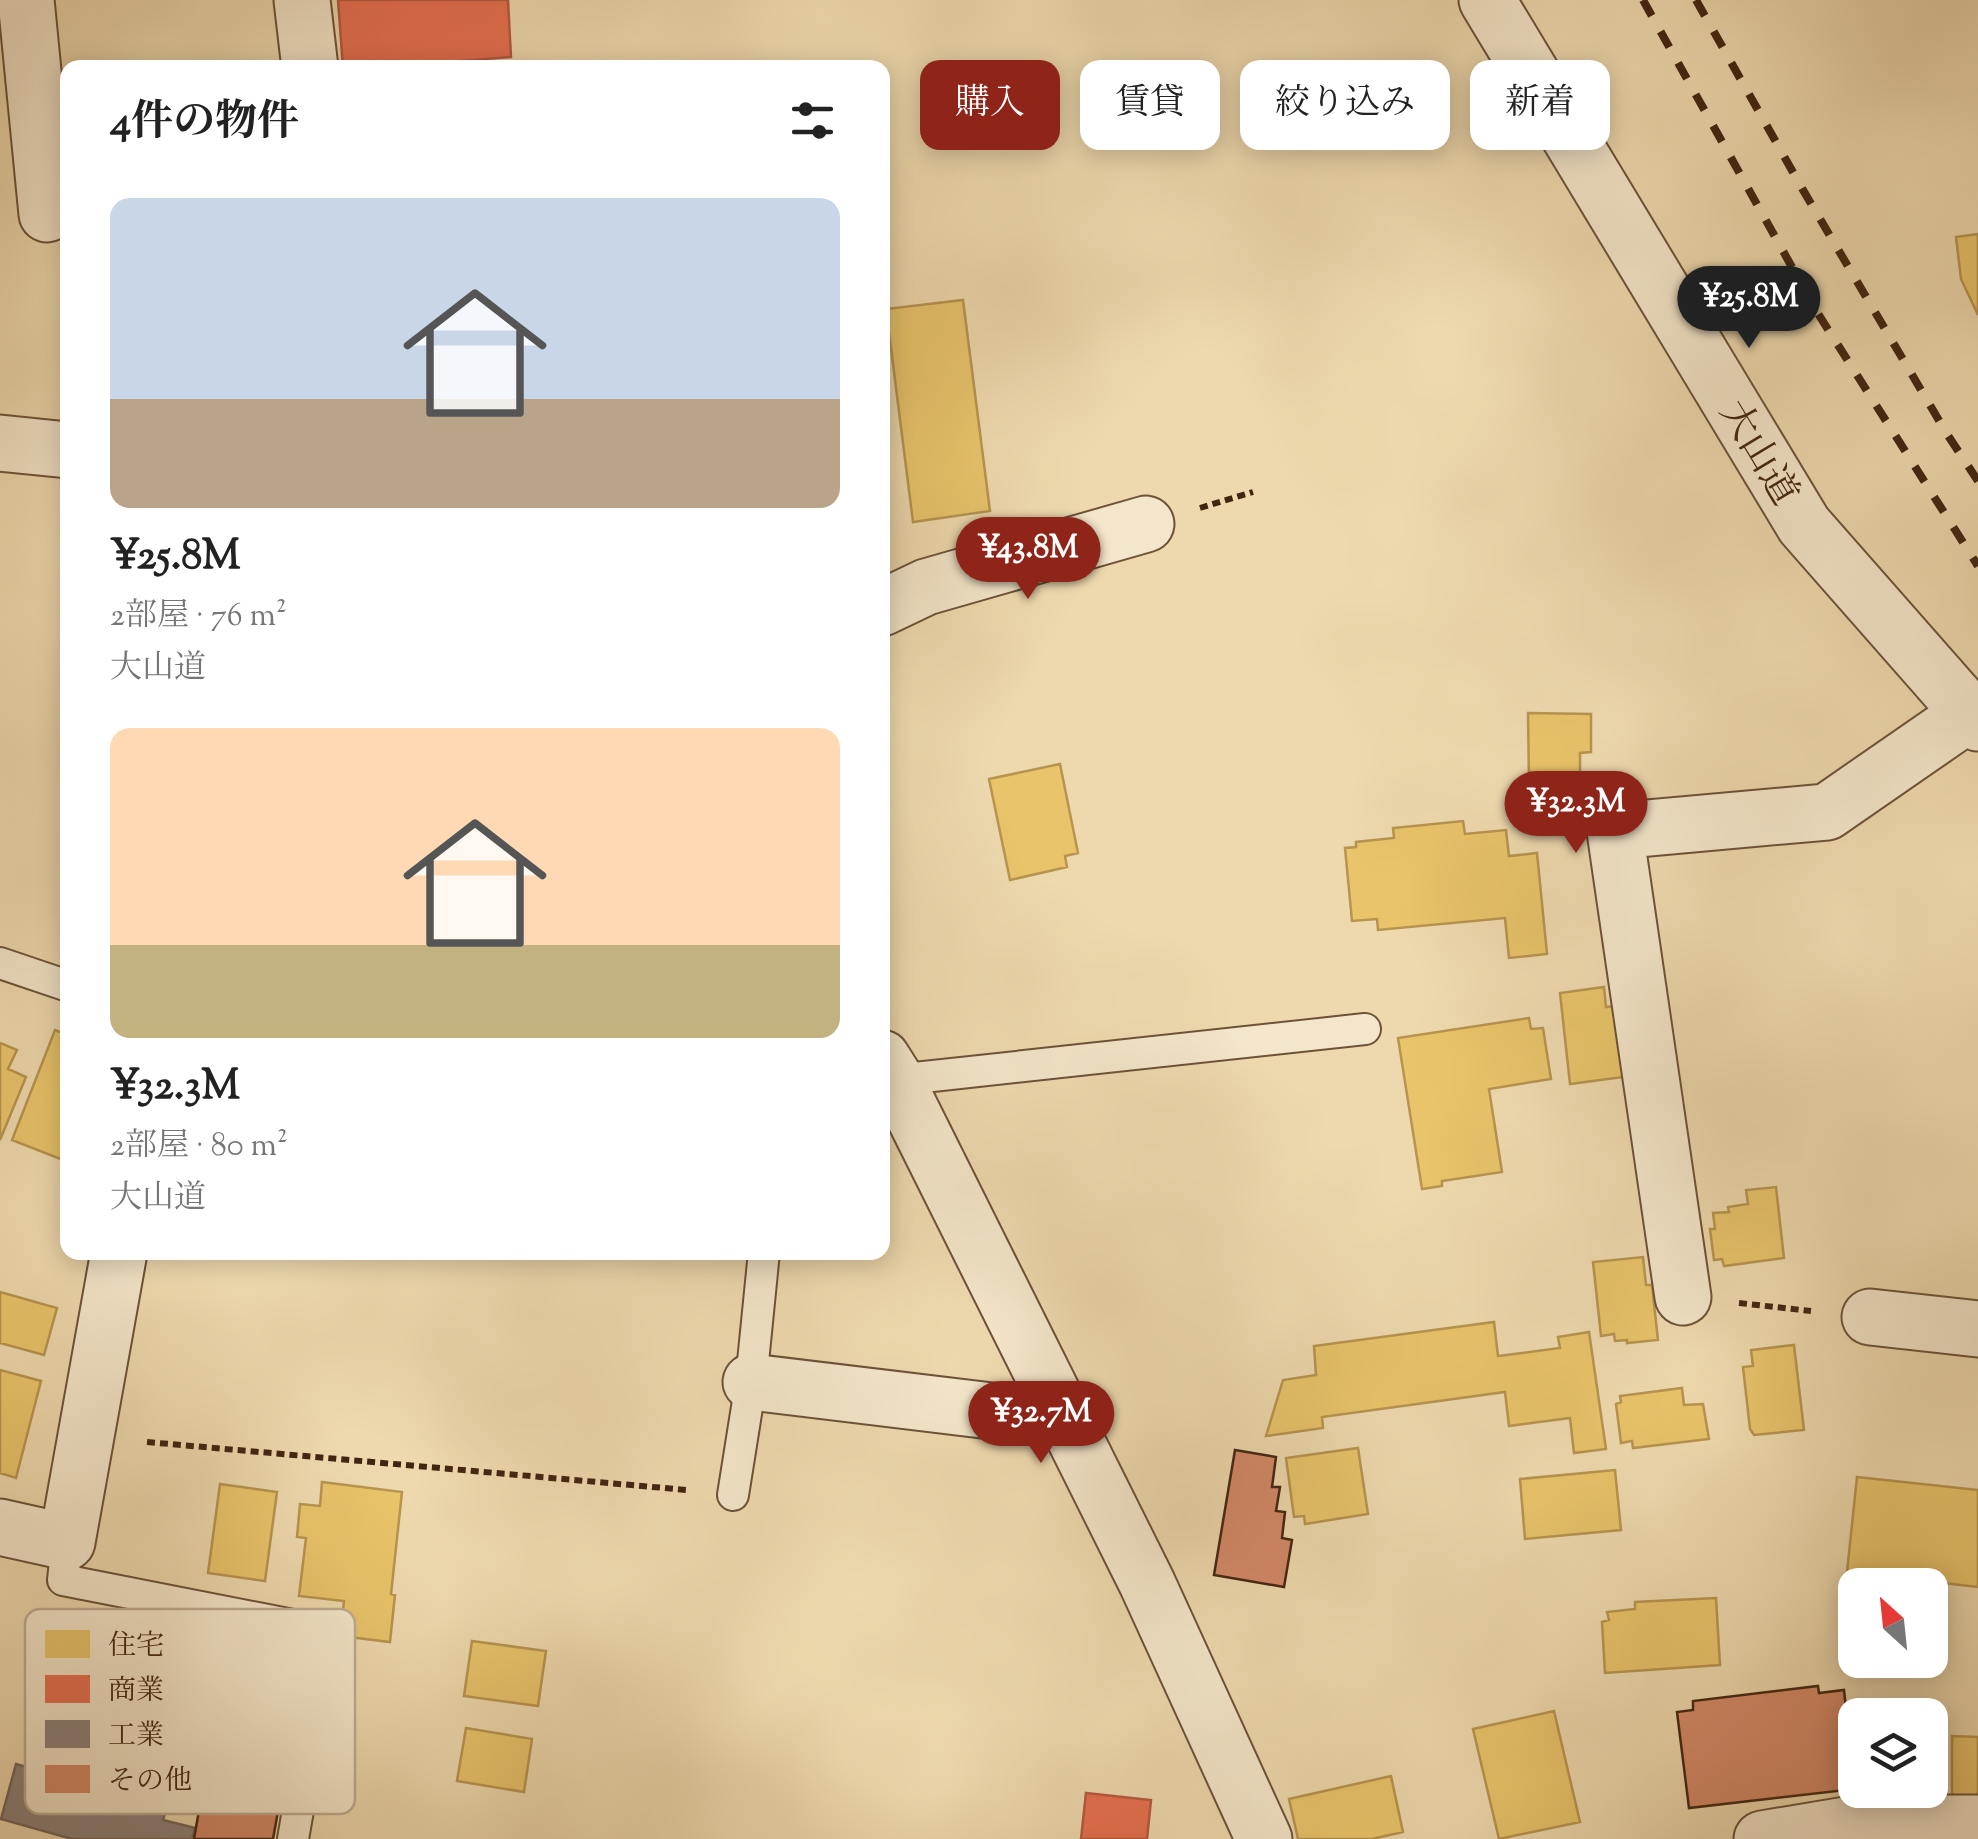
<!DOCTYPE html>
<html lang="ja">
<meta charset="utf-8">
<style>
:root{--surface:#fff;--page:#f2f2f2;--text:#222;--muted:#767676;--accent:#8f2418}
body{margin:0;font-family:"Sorts Mill Goudy","Noto Serif JP",serif;background:var(--page);color:var(--text);height:100vh;display:flex;flex-direction:column;font-size:38px;white-space:nowrap}
*{box-sizing:border-box;margin:0}
p{font-size:32px;color:var(--muted)}
.icon{flex:none;width:55px;height:55px;fill:none;stroke:currentColor;stroke-width:2;stroke-linecap:round;stroke-linejoin:round}
.map{position:relative;flex:1;overflow:hidden}
.panel{position:absolute;left:60px;top:60px;width:830px;height:1200px;display:flex;flex-direction:column;background:var(--surface);border-radius:20px;box-shadow:0 5px 25px #0003}
.panel>*{flex:none}
.hud{position:absolute;left:920px;top:60px;width:908px;height:90px;display:flex;gap:20px}
.needle{width:65px;rotate:333deg}
.controls{position:absolute;left:1838px;top:1568px;display:grid;gap:20px}
.controls a{display:grid;place-items:center;width:110px;height:110px;border-radius:20px;background:var(--surface);box-shadow:0 5px 25px #0003;font-size:50px}
.price{position:absolute;translate:-50% -85px;padding:0 22px;border-radius:35px;background:var(--accent);color:#fff;font-size:32px;line-height:65px;filter:drop-shadow(0 2px 5px #0008)}
.price::after{content:'';position:absolute;left:50%;top:60px;width:30px;height:22px;margin-left:-15px;background:inherit;clip-path:polygon(0 0,100% 0,50% 100%)}
.price.current{background:#222;color:#fff}
ul{padding:0;list-style:none}
li{display:grid;align-content:center;gap:20px;height:530px;padding:0 50px}
li span{display:grid;place-items:center;height:310px;border-radius:20px;color:#555}
li>.icon{margin-inline-start:auto}
span .icon{width:180px;height:180px;fill:#fffc;stroke-width:1}
li b{font-size:42px}
h2{display:flex;justify-content:space-between;align-items:center;height:120px;padding:0 50px;font-size:42px}
.pill{padding:0 35px;border-radius:20px;background:var(--surface);box-shadow:0 5px 25px #0003;font-size:35px;line-height:90px}
.pill.current{background:var(--accent);color:#fff}
.map>svg:first-child{display:block}
.homes{fill:#e9c46a;stroke:#b7944f;stroke-width:2.5}
.shops{fill:#e76f51;stroke:#b6593e;stroke-width:2.5}
.industry{fill:#8a817c;stroke:#74655c;stroke-width:2.5}
.building{fill:#d38867;stroke:#422511;stroke-width:2.5}
.lines{fill:none;stroke-linecap:round;stroke-linejoin:round}
.lane-casing{stroke:#6d5238;stroke-width:34}
.street-casing{stroke:#6d5238;stroke-width:59}
.path{stroke:#422511;stroke-width:6;stroke-dasharray:8 5;stroke-linecap:butt}
.lane{stroke:#f4e6ca;stroke-width:30}
.street{stroke:#f4e6ca;stroke-width:55}
.rail{stroke:#422511;stroke-width:8;stroke-dasharray:18 18;stroke-linecap:butt}
.labels{text-anchor:middle;stroke-width:10;stroke-linejoin:round;paint-order:stroke}
.street-label{font-size:38px;fill:#422511;stroke:#f4e6ca}
.key{fill:#f4e6ca;stroke:#bfac92;stroke-width:2.5}
.key-label{font-size:28px;fill:#422511}
</style>
<div class="map">
<svg width="1978" height="1839" viewBox="0 0 1978 1839">
<rect width="100%" height="100%" fill="#eed9ae"/>
<filter id="stains"><feTurbulence type="fractalNoise" baseFrequency=".002" numOctaves="4"/><feColorMatrix values="0 0 0 0 .2 0 0 0 0 .09 0 0 0 0 .02 0 0 0 .5 -.17"/></filter>
<radialGradient id="worn" r=".72"><stop offset=".6" stop-color="#630" stop-opacity="0"/><stop offset="1" stop-color="#630" stop-opacity=".3"/></radialGradient>
<!-- homes -->
<path class="homes" d="M 1978,234 L 1978,315 L 1961,279 L 1956,237 Z
M 963,300 L 990,511 L 913,522 L 886,309 Z
M 1528,713 L 1591,714 L 1591,752 L 1580,753 L 1580,783 L 1529,783 Z
M 1060,764 L 1078,853 L 1065,856 L 1067,867 L 1010,880 L 989,779 Z
M 1463,821 L 1465,834 L 1506,830 L 1509,856 L 1537,853 L 1547,954 L 1509,958 L 1505,918 L 1378,930 L 1377,919 L 1352,921 L 1345,848 L 1356,847 L 1356,842 L 1394,838 L 1393,828 Z
M 1604,987 L 1606,1007 L 1623,1005 L 1631,1076 L 1570,1084 L 1560,993 Z
M 1529,1018 L 1531,1029 L 1543,1028 L 1551,1079 L 1489,1089 L 1502,1172 L 1442,1181 L 1442,1186 L 1422,1189 L 1398,1038 Z
M 55,1030 L 68,1035 L 68,1162 L 12,1140 Z
M 0,1043 L 17,1050 L 8,1069 L 26,1077 L 0,1140 Z
M 1776,1187 L 1784,1258 L 1724,1266 L 1722,1259 L 1714,1260 L 1710,1229 L 1715,1229 L 1713,1213 L 1729,1212 L 1728,1207 L 1748,1204 L 1746,1190 Z
M 1643,1257 L 1646,1285 L 1652,1285 L 1658,1340 L 1627,1343 L 1627,1340 L 1615,1341 L 1614,1334 L 1601,1336 L 1593,1262 Z
M 0,1292 L 57,1308 L 44,1355 L 0,1343 Z
M 1494,1322 L 1498,1356 L 1560,1348 L 1558,1337 L 1589,1332 L 1606,1449 L 1574,1453 L 1570,1418 L 1509,1426 L 1505,1392 L 1322,1417 L 1323,1428 L 1266,1436 L 1283,1380 L 1316,1375 L 1314,1346 Z
M 1794,1345 L 1804,1430 L 1754,1435 L 1750,1429 L 1743,1367 L 1753,1366 L 1751,1350 Z
M 0,1370 L 41,1381 L 16,1478 L 0,1473 Z
M 1682,1388 L 1684,1405 L 1703,1404 L 1709,1439 L 1633,1448 L 1632,1441 L 1621,1443 L 1616,1404 L 1621,1402 L 1620,1396 Z
M 1358,1448 L 1368,1514 L 1305,1524 L 1304,1516 L 1294,1517 L 1286,1458 Z
M 1615,1470 L 1621,1530 L 1525,1539 L 1520,1479 Z
M 1857,1477 L 1978,1490 L 1978,1587 L 1847,1572 Z
M 322,1482 L 402,1492 L 391,1594 L 395,1595 L 390,1642 L 340,1636 L 344,1601 L 299,1596 L 306,1538 L 297,1537 L 300,1504 L 320,1506 Z
M 220,1484 L 277,1492 L 265,1581 L 208,1573 Z
M 1716,1598 L 1720,1665 L 1605,1673 L 1602,1622 L 1609,1620 L 1607,1612 L 1635,1609 L 1635,1602 Z
M 472,1641 L 546,1651 L 538,1706 L 464,1696 Z
M 1554,1711 L 1580,1822 L 1499,1839 L 1473,1729 Z
M 466,1728 L 532,1739 L 524,1792 L 457,1781 Z
M 1952,1736 L 1978,1737 L 1978,1798 L 1952,1798 Z
M 1391,1776 L 1403,1832 L 1372,1839 L 1298,1839 L 1289,1799 Z"/>
<!-- shops -->
<path class="shops" d="M 338,0 L 508,0 L 511,57 L 377,68 L 343,68 Z
M 1086,1793 L 1151,1800 L 1147,1839 L 1081,1839 Z"/>
<!-- industry -->
<path class="industry" d="M 16,1764 L 167,1807 L 163,1820 L 195,1828 L 192,1839 L 72,1839 L 1,1819 Z"/>
<!-- building -->
<path class="building" d="M 1235,1450 L 1276,1457 L 1272,1487 L 1280,1487 L 1276,1511 L 1285,1512 L 1282,1538 L 1292,1540 L 1284,1587 L 1214,1575 Z
M 1818,1686 L 1819,1693 L 1844,1690 L 1855,1789 L 1689,1808 L 1677,1712 L 1693,1710 L 1693,1701 Z
M 209,1753 L 286,1767 L 273,1839 L 194,1839 Z"/>
<g class="lines">
<defs>
<path id="lane" d="M 0,963 L 68,986
M 896,1080 L 1365,1029
M 733,1495 L 751,1382 L 764,1252
M 67,1542 L 63,1580 L 329,1632 L 293,1839"/>
<path id="street" d="M 26,0 L 47,214
M 302,0 L 310,68
M 1487,0 L 1804,525 L 1978,723
M 0,443 L 68,450
M 882,608 L 926,587 L 1146,524
M 882,1058 L 896,1080 L 1147,1583 L 1264,1839
M 1683,1297 L 1615,831 L 1827,812 L 1970,713
M 1870,1317 L 1978,1329
M 751,1382 L 1065,1420
M 0,1527 L 67,1542 L 119,1252
M 1762,1839 L 1858,1823 L 1978,1823"/>
</defs>
<!-- lane casing -->
<use href="#lane" class="lane-casing"/>
<!-- street casing -->
<use href="#street" class="street-casing"/>
<!-- path -->
<path class="path" d="M 1200,508 L 1253,492
M 1739,1303 L 1811,1311
M 147,1442 L 687,1490"/>
<!-- lane -->
<use href="#lane" class="lane"/>
<!-- street -->
<use href="#street" class="street"/>
<!-- rail -->
<path class="rail" d="M 1643,0 L 1817,312 L 1978,566
M 1696,0 L 1803,190 L 1947,434 L 1978,481"/>
</g>
<g class="labels">
<!-- street labels -->
<g class="street-label">
<text transform="translate(1760 452) rotate(59)" y="13">大山道</text>
</g>
</g>
<!-- legend -->
<rect x="25" y="1609" width="330" height="205" rx="15" class="key"/>
<rect x="45" y="1630" width="45" height="28" fill="#e9c46a"/>
<rect x="45" y="1675" width="45" height="28" fill="#e76f51"/>
<rect x="45" y="1720" width="45" height="28" fill="#8a817c"/>
<rect x="45" y="1765" width="45" height="28" fill="#d38867"/>
<g class="key-label">
<text x="108" y="1654">住宅</text>
<text x="108" y="1699">商業</text>
<text x="108" y="1744">工業</text>
<text x="108" y="1789">その他</text>
</g>
<rect width="100%" height="100%" filter="url(#stains)"/>
<rect width="100%" height="100%" fill="url(#worn)"/>
</svg>
<div class="controls">
<a><svg class="needle" viewBox="-14 -14 28 28"><path d="M0-13l5 13h-10z" fill="#e53935"/><path d="M0 13l5-13h-10z" fill="#767676"/></svg></a>
<a><svg class="icon" aria-label="layers" viewBox="0 0 24 24"><path d="M12 4l9 5-9 5-9-5zM3 14l9 5 9-5"/></svg></a>
</div>
<b class="price current" style="left:1749px;top:351px">¥25.8M</b>
<b class="price" style="left:1028px;top:602px">¥43.8M</b>
<b class="price" style="left:1576px;top:856px">¥32.3M</b>
<b class="price" style="left:1041px;top:1466px">¥32.7M</b>
<div class="hud">
<a class="pill current">購入</a>
<a class="pill">賃貸</a>
<a class="pill">絞り込み</a>
<a class="pill">新着</a>
</div>
<section class="panel">
<h2>4件の物件<svg class="icon" aria-label="filters" viewBox="0 0 24 24"><path d="M4 7h16M4 17h16"/><circle cx="9" cy="7" r="2"/><circle cx="15" cy="17" r="2"/></svg></h2>
<ul>
<li><span style="background:linear-gradient(#c9d6e8 65%,#b9a48a 0)"><svg class="icon" aria-label="home" viewBox="0 0 24 24"><path d="M3 11l9-7 9 7M6 9v11h12V9"/></svg></span><div><b>¥25.8M</b><p>2部屋 · 76 m²</p><p>大山道</p></div></li>
<li><span style="background:linear-gradient(#ffd9b3 70%,#c2b280 0)"><svg class="icon" aria-label="home" viewBox="0 0 24 24"><path d="M3 11l9-7 9 7M6 9v11h12V9"/></svg></span><div><b>¥32.3M</b><p>2部屋 · 80 m²</p><p>大山道</p></div></li>
</ul>
</section>
</div>
